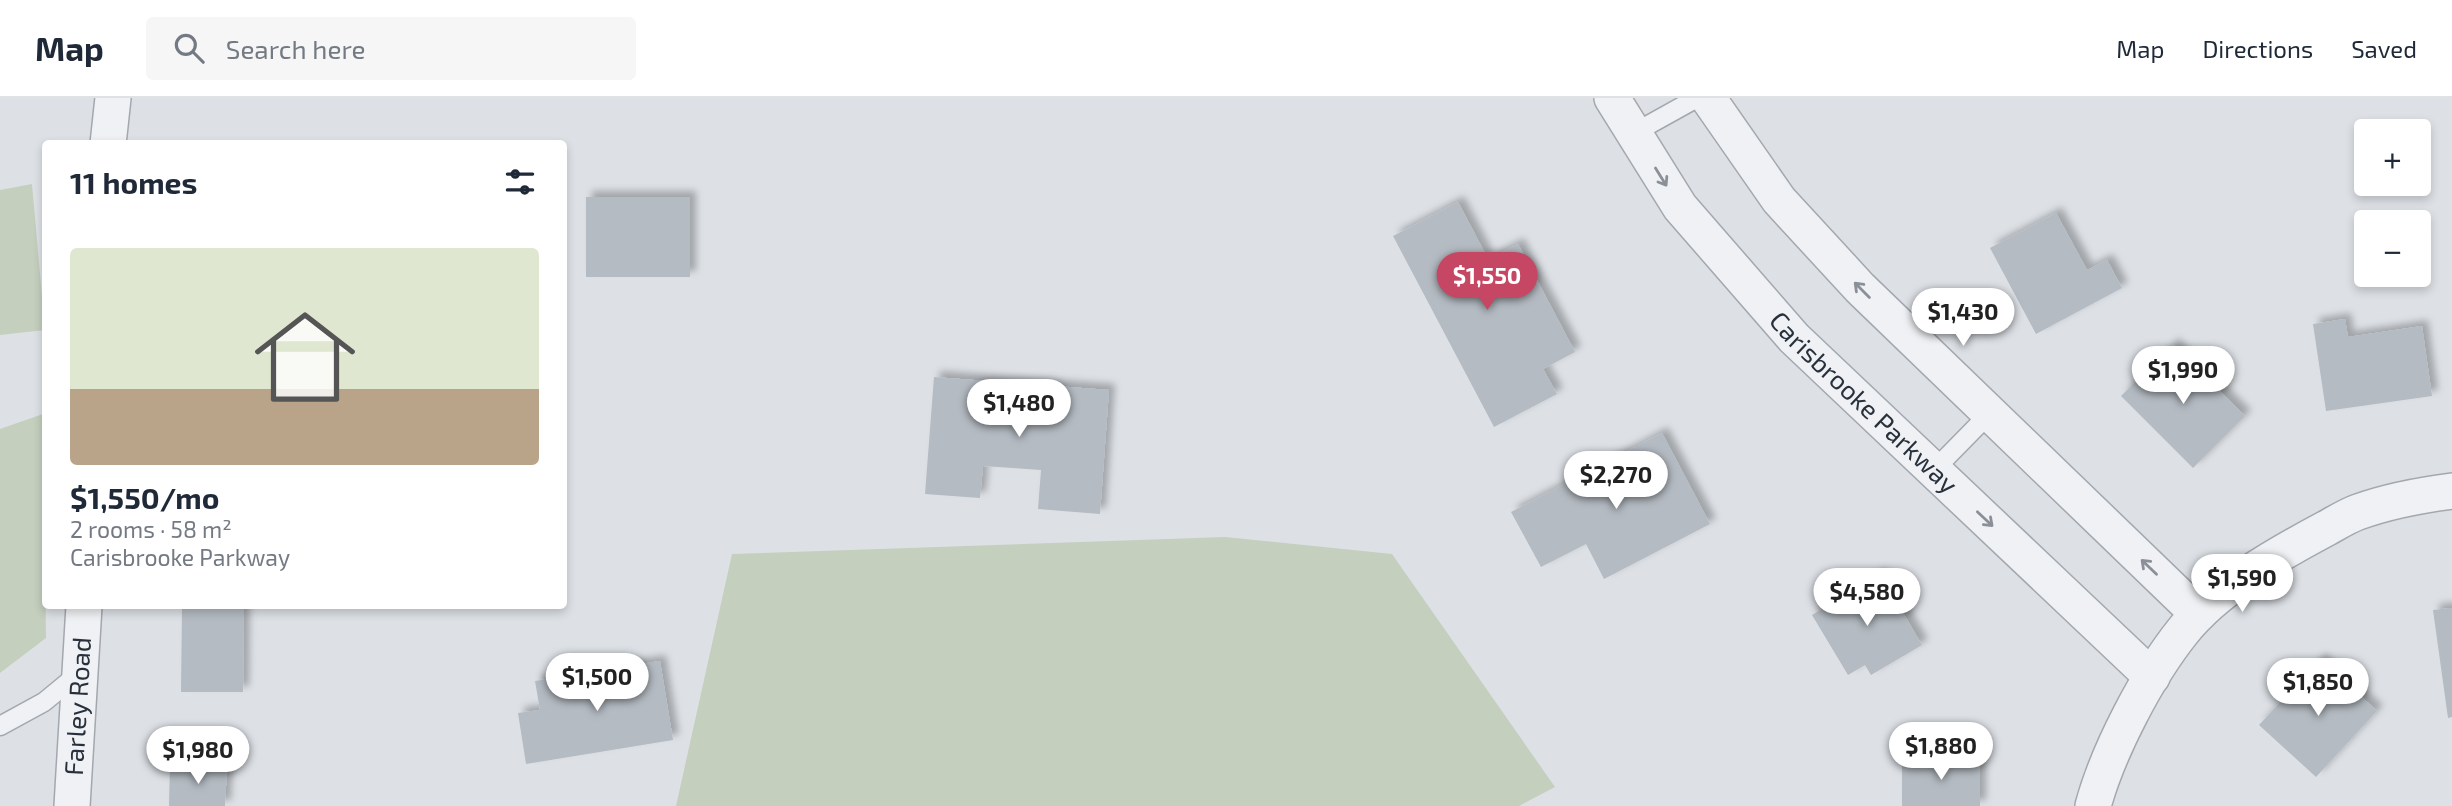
<!DOCTYPE html>
<meta charset="utf-8">
<style>
:root{--surface:#fff;--page:#f6f6f7;--text:#1f2937;--muted:#747a83;--line:#e0e1e3;--accent:#c64763}
body{margin:0;font-family:"Exo 2",sans-serif;background:var(--page);color:var(--text);height:100vh;display:flex;flex-direction:column;font-size:26px;white-space:nowrap}
*{box-sizing:border-box;margin:0}
p{font-size:23px;color:var(--muted)}
.icon{flex:none;width:38px;height:38px;fill:none;stroke:currentColor;stroke-width:2;stroke-linecap:round;stroke-linejoin:round}
.map{position:relative;flex:1;overflow:hidden}
.drawer{position:absolute;left:42px;top:42px;width:525px;height:469px;display:flex;flex-direction:column;background:var(--surface);border-radius:7px;box-shadow:0 4px 10px #0003}
.drawer>*{flex:none}
.controls{position:absolute;left:2354px;top:21px;display:grid;gap:14px}
.controls a{display:grid;place-items:center;width:77px;height:77px;border-radius:7px;background:var(--surface);box-shadow:0 4px 10px #0003;font-size:35px}
.price{position:absolute;translate:-50% -60px;padding:0 16px;border-radius:24px;background:#fff;color:#222;font-size:23px;line-height:46px;filter:drop-shadow(0 2px 4px #0008)}
.price::after{content:'';position:absolute;left:50%;top:42px;width:21px;height:16px;margin-left:-10px;background:inherit;clip-path:polygon(0 0,100% 0,50% 100%)}
.price.on{background:var(--accent);color:#fff}
ul{padding:0;list-style:none}
li{display:grid;align-content:center;gap:14px;height:371px;padding:0 28px}
li+li{border-top:2px solid var(--line)}
li span{display:grid;place-items:center;height:217px;border-radius:7px;color:#555}
li>.icon{margin-inline-start:auto}
span .icon{width:126px;height:126px;fill:#fffc;stroke-width:1}
li b{font-size:30px}
h2{display:flex;justify-content:space-between;align-items:center;height:84px;padding:0 28px;font-size:30px}
header{display:flex;align-items:center;gap:42px;box-sizing:border-box;height:98px;padding:0 35px;background:var(--surface);border-bottom:2px solid var(--line)}
header strong{font-size:33px}
nav{display:flex;gap:38px;margin-inline-start:auto;font-size:24px}
.search{width:490px;height:63px;background:var(--page);display:flex;align-items:center;gap:18px;box-sizing:border-box;padding:0 24px;border-radius:7px;color:var(--muted);font-size:26px}
.map>svg:first-child{display:block}
.green{fill:#c4cfbe}
.building{fill:#b4bbc2;filter:url(#shadow)}
.lines{fill:none;stroke-linecap:round;stroke-linejoin:round}
.lane-casing{stroke:#a3a8af;stroke-width:21}
.street-casing{stroke:#a3a8af;stroke-width:38}
.lane{stroke:#eff1f4;stroke-width:18}
.street{stroke:#eff1f4;stroke-width:35}
.oneway{stroke:#8b9098}
.labels{text-anchor:middle;stroke-width:7;stroke-linejoin:round;paint-order:stroke}
.street-label{font-size:26px;fill:#27303b;stroke:#ecf0f4}
</style>
<header>
<strong>Map</strong>
<div class="search"><svg class="icon" aria-label="search" viewBox="0 0 24 24"><circle cx="10" cy="10" r="6"/><path d="M15 15l6 6"/></svg>Search here</div>
<nav><a>Map</a><a>Directions</a><a>Saved</a></nav>
</header>
<div class="map">
<svg width="2452" height="708" viewBox="0 0 2452 708">
<defs>
<filter id="shadow"><feDropShadow dx="6" dy="-6" stdDeviation="3.5" flood-color="#0004"/></filter>
</defs>
<rect width="100%" height="100%" fill="#dde1e6"/>
<!-- green -->
<path class="green" d="M 32,86 L 45,232 L 0,237 L 0,92 Z
M 43,316 L 46,540 L 0,575 L 0,331 Z
M 1225,439 L 1392,456 L 1555,689 L 1519,708 L 676,708 L 732,456 Z"/>
<!-- building -->
<path class="building" d="M 586,99 L 690,99 L 690,179 L 586,179 Z
M 1458,104 L 1488,161 L 1518,146 L 1575,254 L 1543,271 L 1557,296 L 1494,329 L 1393,138 Z
M 2056,115 L 2087,172 L 2107,162 L 2122,190 L 2036,236 L 1990,150 Z
M 2345,221 L 2348,239 L 2422,228 L 2432,298 L 2326,313 L 2313,226 Z
M 2173,246 L 2245,318 L 2193,370 L 2121,298 Z
M 934,279 L 1109,292 L 1100,416 L 1038,411 L 1041,372 L 983,368 L 980,400 L 925,396 Z
M 1662,335 L 1710,426 L 1604,481 L 1586,446 L 1541,469 L 1511,414 Z
M 1880,476 L 1922,547 L 1871,577 L 1865,567 L 1848,577 L 1812,517 Z
M 182,508 L 244,508 L 243,594 L 181,594 Z
M 2452,510 L 2452,619 L 2448,620 L 2433,512 Z
M 2320,561 L 2377,613 L 2316,679 L 2259,627 Z
M 660,563 L 673,642 L 526,666 L 518,615 L 540,612 L 535,583 Z
M 1902,661 L 1980,661 L 1980,708 L 1902,708 Z
M 170,667 L 227,669 L 225,708 L 169,708 Z"/>
<g class="lines">
<defs>
<path id="lane" d="M 1634,35 L 1697,0
M 1934,372 L 1990,315
M 0,628 L 44,604 L 78,576"/>
<g id="street">
<path id="s1" d="M 1612,0 L 1680,109 L 1794,240 L 2152,579"/>
<path d="M 1708,0 L 1779,102 L 1860,190 L 2198,516"/>
<path d="M 108,46 L 113,0"/>
<path id="s2" d="M 72,708 L 84,508"/>
<path d="M 2093,708 C 2108,653 2147,578 2183,533 C 2216,491 2278,456 2325,431 C 2336,425 2347,418 2358,414 C 2388,403 2421,397 2452,393"/>
</g>
</defs>
<!-- lane casing -->
<use href="#lane" class="lane-casing"/>
<!-- street casing -->
<use href="#street" class="street-casing"/>
<!-- lane -->
<use href="#lane" class="lane"/>
<!-- street -->
<use href="#street" class="street"/>
</g>
<!-- one-way arrows -->
<defs><path id="oneway-shaft" d="M-6 0H5M1.5-3L5.5 0L1.5 3" fill="none" stroke-width="1.6" stroke-linecap="round" stroke-linejoin="round" transform="scale(1.75)"/></defs>
<g class="oneway">
<use href="#oneway-shaft" transform="translate(1661 79) rotate(58)"/>
<use href="#oneway-shaft" transform="translate(1862 192) rotate(-135)"/>
<use href="#oneway-shaft" transform="translate(1985 421) rotate(43)"/>
<use href="#oneway-shaft" transform="translate(2149 469) rotate(-136)"/>
</g>
<g class="labels">
<!-- street labels -->
<g class="street-label">
<text dy="9" stroke="none"><textPath href="#s1" startOffset="397">Carisbrooke Parkway</textPath></text>
<text dy="9" stroke="none"><textPath href="#s2" startOffset="100">Farley Road</textPath></text>
</g>
</g>
</svg>
<div class="controls">
<a>+</a>
<a>−</a>
</div>
<b class="price on" style="left:1487px;top:214px">$1,550</b>
<b class="price" style="left:1963px;top:250px">$1,430</b>
<b class="price" style="left:2183px;top:308px">$1,990</b>
<b class="price" style="left:1019px;top:341px">$1,480</b>
<b class="price" style="left:1616px;top:413px">$2,270</b>
<b class="price" style="left:2242px;top:516px">$1,590</b>
<b class="price" style="left:1867px;top:530px">$4,580</b>
<b class="price" style="left:597px;top:615px">$1,500</b>
<b class="price" style="left:2318px;top:620px">$1,850</b>
<b class="price" style="left:1941px;top:684px">$1,880</b>
<b class="price" style="left:198px;top:688px">$1,980</b>
<section class="drawer">
<h2>11 homes<svg class="icon" aria-label="filters" viewBox="0 0 24 24"><path d="M4 7h16M4 17h16"/><circle cx="9" cy="7" r="2"/><circle cx="15" cy="17" r="2"/></svg></h2>
<ul>
<li><span style="background:linear-gradient(#dfe7d0 65%,#b9a48a 0)"><svg class="icon" aria-label="home" viewBox="0 0 24 24"><path d="M3 11l9-7 9 7M6 9v11h12V9"/></svg></span><div><b>$1,550/mo</b><p>2 rooms · 58 m²</p><p>Carisbrooke Parkway</p></div></li>
</ul>
</section>
</div>
